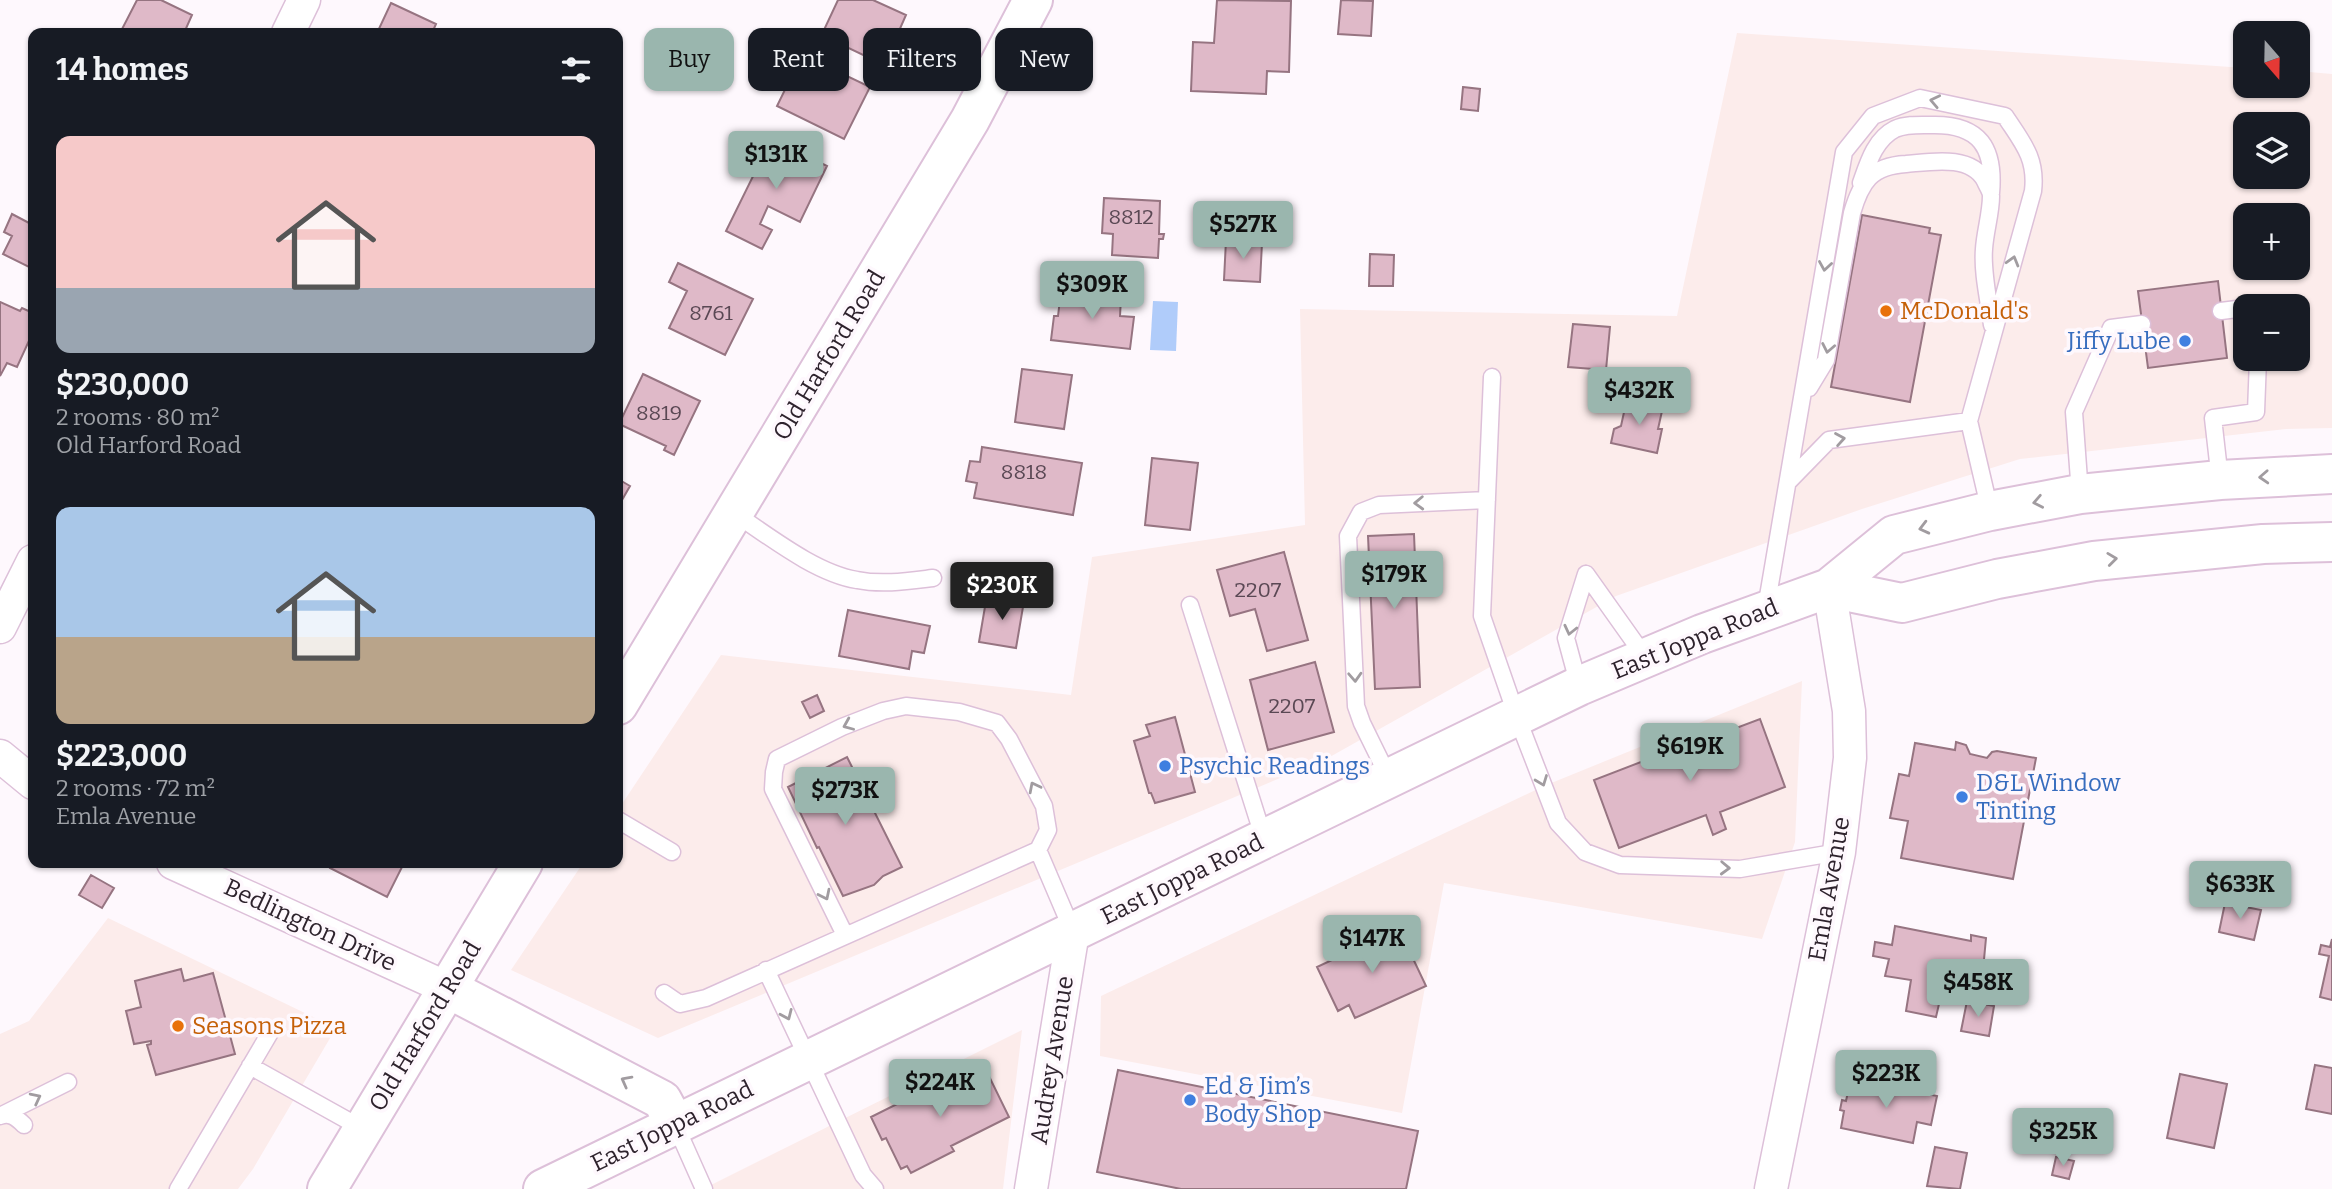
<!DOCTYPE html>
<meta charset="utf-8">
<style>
:root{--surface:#171b24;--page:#20242c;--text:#f1f3f6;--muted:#9ea1a6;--accent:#9ab6ae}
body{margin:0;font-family:Bitter,serif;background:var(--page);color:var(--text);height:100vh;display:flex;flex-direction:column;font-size:26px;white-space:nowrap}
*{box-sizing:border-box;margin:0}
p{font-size:23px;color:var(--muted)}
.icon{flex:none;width:38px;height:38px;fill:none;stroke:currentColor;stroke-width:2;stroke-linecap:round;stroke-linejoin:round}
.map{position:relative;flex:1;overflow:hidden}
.panel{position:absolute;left:28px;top:28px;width:595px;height:840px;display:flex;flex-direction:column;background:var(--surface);border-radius:14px;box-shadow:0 2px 5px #0004}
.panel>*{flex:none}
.banner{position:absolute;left:644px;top:28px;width:665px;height:63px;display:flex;gap:14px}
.needle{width:46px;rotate:160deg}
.buttons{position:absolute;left:2233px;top:21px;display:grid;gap:14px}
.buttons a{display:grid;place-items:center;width:77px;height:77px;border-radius:14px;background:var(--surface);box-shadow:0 2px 5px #0004;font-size:35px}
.price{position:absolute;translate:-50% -60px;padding:0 16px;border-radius:7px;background:var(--accent);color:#111;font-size:23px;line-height:46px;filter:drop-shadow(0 2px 4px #0008)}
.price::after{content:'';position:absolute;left:50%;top:42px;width:21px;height:16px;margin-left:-10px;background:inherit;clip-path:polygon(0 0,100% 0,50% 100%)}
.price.active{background:#222;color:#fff}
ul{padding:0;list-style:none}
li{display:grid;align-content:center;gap:14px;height:371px;padding:0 28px}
li span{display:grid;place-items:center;height:217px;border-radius:14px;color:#555}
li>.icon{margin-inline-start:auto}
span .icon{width:126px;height:126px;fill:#fffc;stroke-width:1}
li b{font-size:30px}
h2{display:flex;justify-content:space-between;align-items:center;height:84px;padding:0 28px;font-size:30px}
.chip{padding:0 24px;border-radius:14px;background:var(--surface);box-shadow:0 2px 5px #0004;font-size:24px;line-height:63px}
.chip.active{background:var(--accent);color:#111}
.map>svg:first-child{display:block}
.commercial{fill:#fceceb;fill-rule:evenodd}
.water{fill:#b0ccfa}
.building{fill:#dfb9c8;stroke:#967481;stroke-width:2}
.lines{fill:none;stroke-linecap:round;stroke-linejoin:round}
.service-casing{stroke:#ddc0d9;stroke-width:19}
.minor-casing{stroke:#ddc0d9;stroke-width:35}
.tertiary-casing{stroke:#ddc0d9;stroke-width:42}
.primary-casing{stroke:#ddc0d9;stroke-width:42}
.service{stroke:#fff;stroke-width:16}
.minor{stroke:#fff;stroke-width:32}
.tertiary{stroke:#fff;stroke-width:38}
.primary{stroke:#fff;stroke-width:38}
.oneway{stroke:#a19ca0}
.food-dot{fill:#e8710a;stroke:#fef8fd;stroke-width:2.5}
.shop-dot{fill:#3f7fe0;stroke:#fef8fd;stroke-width:2.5}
.labels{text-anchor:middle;stroke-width:7;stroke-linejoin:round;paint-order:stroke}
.number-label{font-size:21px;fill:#5a4854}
.food-label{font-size:24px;fill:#c56008;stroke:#fef8fd;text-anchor:start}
.shop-label{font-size:24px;fill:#366cbe;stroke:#fef8fd;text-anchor:start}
.street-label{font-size:24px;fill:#2e232d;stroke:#fef8fd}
</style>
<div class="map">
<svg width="2332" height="1189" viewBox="0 0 2332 1189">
<rect width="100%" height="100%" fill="#fef8fd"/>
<!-- commercial -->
<path class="commercial" d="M 1737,33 L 2245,68 L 2245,86 L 2298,86 L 2298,71 L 2332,74 L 2332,428 L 2286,429 L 2020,459 L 1862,509 L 1616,596 L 1328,758 L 658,1038 L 511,970 L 583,863 L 618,863 L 618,810 L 721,655 L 1071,695 L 1092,557 L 1305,525 L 1300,309 L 1677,316 ZM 2245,124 L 2298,124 L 2298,177 L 2245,177 ZM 2245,215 L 2298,215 L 2298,268 L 2245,268 ZM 2245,306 L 2298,306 L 2298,359 L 2245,359 Z
M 1802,681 L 1795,842 L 1762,939 L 1444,883 L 1402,1113 L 1100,1056 L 1101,996 L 1544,786 Z
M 108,918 L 336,1028 L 253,1169 L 238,1189 L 0,1189 L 0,1034 L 29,1021 Z
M 1022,1030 L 1003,1189 L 703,1189 Z"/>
<!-- water -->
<path class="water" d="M 1153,301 L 1178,302 L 1176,351 L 1150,350 Z"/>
<!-- building -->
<path class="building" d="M 137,0 L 161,0 L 192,15 L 184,33 L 120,33 Z
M 838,0 L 873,0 L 906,15 L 884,65 L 838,43 L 839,40 L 823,32 Z
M 1217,0 L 1291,1 L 1289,72 L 1267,71 L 1266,94 L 1191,91 L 1193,42 L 1214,43 Z
M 1341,0 L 1373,1 L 1371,36 L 1338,34 Z
M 391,3 L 436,24 L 432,33 L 377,33 Z
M 798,63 L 840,85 L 845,75 L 870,87 L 844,139 L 777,106 Z
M 1463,87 L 1480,89 L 1478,111 L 1461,109 Z
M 772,139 L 827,166 L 800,222 L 768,206 L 760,224 L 772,230 L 762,249 L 726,231 L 763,156 L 759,154 L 762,147 L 767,150 Z
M 1104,198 L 1160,201 L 1159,234 L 1164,234 L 1163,239 L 1159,239 L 1158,258 L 1112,255 L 1113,234 L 1102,233 Z
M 12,214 L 31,224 L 33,219 L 33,269 L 3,254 L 12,236 L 4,232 Z
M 1862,215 L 1930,228 L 1929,233 L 1941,235 L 1910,402 L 1831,387 Z
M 1226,240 L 1262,243 L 1260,282 L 1224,280 Z
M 1370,254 L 1394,255 L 1393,286 L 1369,286 Z
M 678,263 L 753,299 L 725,355 L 669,328 L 687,291 L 669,282 Z
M 2218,281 L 2227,358 L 2148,368 L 2138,291 Z
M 1061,291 L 1121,298 L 1120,316 L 1134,317 L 1130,349 L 1051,340 L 1054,316 L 1058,316 Z
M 0,302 L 20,311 L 22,308 L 33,313 L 33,332 L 17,367 L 7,363 L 0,376 Z
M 1573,324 L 1610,327 L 1606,370 L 1568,367 Z
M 1022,369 L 1072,375 L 1064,429 L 1015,422 Z
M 643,374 L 700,401 L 674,455 L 664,450 L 666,446 L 619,424 Z
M 1628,394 L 1637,396 L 1635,405 L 1639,406 L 1640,399 L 1649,400 L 1647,408 L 1662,411 L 1658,429 L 1662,429 L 1657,453 L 1611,443 L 1614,429 L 1621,426 Z
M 982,447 L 1082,463 L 1073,515 L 974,498 L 977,483 L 966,481 L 970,461 L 980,462 Z
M 1152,458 L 1198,463 L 1190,530 L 1145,525 Z
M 618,479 L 630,486 L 618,507 Z
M 1414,534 L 1420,687 L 1375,689 L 1368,536 Z
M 1284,552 L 1308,640 L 1267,651 L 1255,609 L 1230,616 L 1217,570 Z
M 987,595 L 1024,601 L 1016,648 L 979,642 Z
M 848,610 L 930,626 L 924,653 L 912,651 L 909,669 L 839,656 Z
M 1315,662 L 1334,732 L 1268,750 L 1250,680 Z
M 817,695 L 824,711 L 810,718 L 802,702 Z
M 1175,717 L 1195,792 L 1155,803 L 1151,793 L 1149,793 L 1134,741 L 1150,736 L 1146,725 Z
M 1760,719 L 1785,787 L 1720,812 L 1726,829 L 1713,835 L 1706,815 L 1619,848 L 1594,780 L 1680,747 L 1673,730 L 1687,725 L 1694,744 Z
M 1956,742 L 1966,745 L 1970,754 L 1987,758 L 1992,752 L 1997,751 L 2036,758 L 2013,879 L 1901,858 L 1908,821 L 1890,818 L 1899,774 L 1909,776 L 1915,743 L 1955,750 Z
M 847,757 L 902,867 L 883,876 L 874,885 L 843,896 L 819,847 L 817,848 L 788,787 Z
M 332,863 L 404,863 L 387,897 L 330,868 Z
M 91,875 L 114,888 L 102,908 L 79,895 Z
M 2225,903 L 2261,910 L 2254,940 L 2219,932 Z
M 1895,926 L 1971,941 L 1971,935 L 1986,938 L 1983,970 L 1948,965 L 1936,1017 L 1906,1011 L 1911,980 L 1885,976 L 1889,959 L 1873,956 L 1875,942 L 1892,945 Z
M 1399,929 L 1426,986 L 1355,1018 L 1349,1005 L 1338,1011 L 1317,967 L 1385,935 L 1391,948 L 1395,946 L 1389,934 Z
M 2332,939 L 2332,1000 L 2320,997 L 2329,956 L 2319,954 L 2321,945 L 2330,947 Z
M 181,969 L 184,981 L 213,973 L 235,1054 L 156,1075 L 147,1045 L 151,1044 L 151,1041 L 134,1044 L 126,1011 L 141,1007 L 135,981 Z
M 1967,1001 L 1994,1006 L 1989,1036 L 1961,1031 Z
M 2315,1065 L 2332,1068 L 2332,1114 L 2306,1109 Z
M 984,1066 L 1009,1117 L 951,1146 L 954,1151 L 911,1173 L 907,1166 L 901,1169 L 886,1138 L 882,1140 L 871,1117 L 955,1075 L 957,1079 Z
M 1118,1070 L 1418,1131 L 1406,1189 L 1181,1189 L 1097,1172 Z
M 2180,1074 L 2227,1084 L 2214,1148 L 2167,1138 Z
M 1851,1078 L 1884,1085 L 1886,1080 L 1912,1086 L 1911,1091 L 1937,1096 L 1931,1125 L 1917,1122 L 1913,1143 L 1841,1128 L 1844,1111 L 1840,1110 L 1842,1100 L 1846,1101 Z
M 1935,1147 L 1967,1153 L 1960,1189 L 1927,1186 Z
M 2056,1157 L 2074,1161 L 2069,1179 L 2052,1175 Z"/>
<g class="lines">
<defs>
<path id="service" d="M 1861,183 C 1868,163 1875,139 1895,129 C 1906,124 1920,125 1932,125 C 1980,124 1995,148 1991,193
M 2257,306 L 2259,306
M 2221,311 L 2245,308
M 1492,377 L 1482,616 L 1517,717 L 1558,823 L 1585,852 L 1620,865 L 1740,869 L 1839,852
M 1809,388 L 1826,360 L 1852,213 C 1861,182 1871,166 1906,164 C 1930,162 1971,154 1985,181 C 1987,186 1991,191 1991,196 C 1991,213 1985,232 1984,249 C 1982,273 1989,301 1992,325
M 2220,480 L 2213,418 L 2256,412 L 2258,359
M 1789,481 L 1829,440 L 1969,421
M 2080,494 L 2074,412 L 2111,328 L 2142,324
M 734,513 C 769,536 815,573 857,580 C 882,585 908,581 933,578
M 1586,574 L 1645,657
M 1190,605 L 1264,839
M 1766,608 L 1844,152 L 1873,116 L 1920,98 L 2005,116 C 2022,142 2037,158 2033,191 L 1969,421 L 1990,511
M 1579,686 L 1566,638 L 1586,574
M 1389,778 L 1362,723 L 1356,706 L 1348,536 L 1361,512 L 1379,505 L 1487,500
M 618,820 L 672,852
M 845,935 L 773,789 L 774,772 L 777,759 L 842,727 L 883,711 L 906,706 L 959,712 L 997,723 L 1009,739 L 1044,806 L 1048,830 L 1038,850
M 766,970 L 863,1175 L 875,1189
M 664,993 L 680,1004 L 706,998 L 1038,850 L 1073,932
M 250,1066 L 363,1129
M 4,1114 L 68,1082
M 0,1116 C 10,1112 17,1118 24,1125
M 675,1124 L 704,1189
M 178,1189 L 271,1031"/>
<path id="minor" d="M 288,33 L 304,0
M 0,627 L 33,561
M 0,756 L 33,783
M 173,863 L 447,988
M 1031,1189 L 1073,932
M 1771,1189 L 1839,852 L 1850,758 L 1849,711 L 1829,588"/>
<path id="tertiary" d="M 618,705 L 970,120 L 1033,0
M 447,988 L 662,1100 L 675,1124
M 327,1189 L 523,863"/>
<path id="primary" d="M 1829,588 L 1902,603 L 1997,579 L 2094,561 L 2263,544 L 2332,542
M 543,1189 L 1579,686 L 1702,634 L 1829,588 L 1894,535 L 1990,511 L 2080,494 L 2220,480 L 2332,474"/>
</defs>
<!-- service casing -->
<use href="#service" class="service-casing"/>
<!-- minor casing -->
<use href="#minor" class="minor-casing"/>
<!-- tertiary casing -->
<use href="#tertiary" class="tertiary-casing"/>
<!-- primary casing -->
<use href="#primary" class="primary-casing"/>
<!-- service -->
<use href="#service" class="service"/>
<!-- minor -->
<use href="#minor" class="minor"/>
<!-- tertiary -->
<use href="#tertiary" class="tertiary"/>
<!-- primary -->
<use href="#primary" class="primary"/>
</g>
<!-- one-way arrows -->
<defs><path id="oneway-chevron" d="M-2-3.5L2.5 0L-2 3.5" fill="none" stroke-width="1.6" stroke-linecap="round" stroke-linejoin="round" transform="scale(1.75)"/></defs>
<g class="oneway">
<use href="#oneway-chevron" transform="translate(1935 101) rotate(-168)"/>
<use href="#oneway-chevron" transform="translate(2013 261) rotate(-74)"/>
<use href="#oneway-chevron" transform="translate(1825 266) rotate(99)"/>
<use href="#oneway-chevron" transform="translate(1828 348) rotate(101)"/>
<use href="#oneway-chevron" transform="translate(1840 439) rotate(-10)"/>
<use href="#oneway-chevron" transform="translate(2264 477) rotate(177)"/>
<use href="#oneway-chevron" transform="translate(2038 502) rotate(169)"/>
<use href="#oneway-chevron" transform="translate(1419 503) rotate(178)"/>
<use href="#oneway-chevron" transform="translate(1924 528) rotate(166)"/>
<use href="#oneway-chevron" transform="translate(2112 559) rotate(-7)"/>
<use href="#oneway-chevron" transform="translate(1570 630) rotate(103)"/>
<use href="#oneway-chevron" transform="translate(1355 677) rotate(87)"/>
<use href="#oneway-chevron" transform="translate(848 725) rotate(157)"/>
<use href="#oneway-chevron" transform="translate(1542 781) rotate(69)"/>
<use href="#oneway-chevron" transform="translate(1034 787) rotate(-117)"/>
<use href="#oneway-chevron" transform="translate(1725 868) rotate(2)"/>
<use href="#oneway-chevron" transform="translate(825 895) rotate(64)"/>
<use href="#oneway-chevron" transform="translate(787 1015) rotate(66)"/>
<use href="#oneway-chevron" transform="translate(626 1081) rotate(-152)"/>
<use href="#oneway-chevron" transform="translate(36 1098) rotate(-27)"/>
</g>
<!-- markers -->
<g class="food-dot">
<circle cx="1886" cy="311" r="7"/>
<circle cx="178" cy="1026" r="7"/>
</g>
<g class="shop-dot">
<circle cx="2185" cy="341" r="7"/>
<circle cx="1165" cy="766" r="7"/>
<circle cx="1962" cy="797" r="7"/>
<circle cx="1190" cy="1100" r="7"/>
</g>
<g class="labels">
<!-- number labels -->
<g class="number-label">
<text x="1131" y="224">8812</text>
<text x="711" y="320">8761</text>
<text x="659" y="420">8819</text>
<text x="1024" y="479">8818</text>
<text x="1258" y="597">2207</text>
<text x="1292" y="713">2207</text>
</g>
<!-- food labels -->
<g class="food-label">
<text x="1900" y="319">McDonald's</text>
<text x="192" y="1034">Seasons Pizza</text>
</g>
<!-- shop labels -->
<g class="shop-label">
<text x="2171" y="349" text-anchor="end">Jiffy Lube</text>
<text x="1179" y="774">Psychic Readings</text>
<text x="1976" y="791">D&amp;L Window<tspan x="1976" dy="28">Tinting</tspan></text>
<text x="1204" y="1094">Ed &amp; Jim’s<tspan x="1204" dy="28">Body Shop</tspan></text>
</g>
<!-- street labels -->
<g class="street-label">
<text transform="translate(829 355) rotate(-59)" y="8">Old Harford Road</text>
<text transform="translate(1695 639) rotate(-22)" y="8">East Joppa Road</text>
<text transform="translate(1182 879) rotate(-26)" y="8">East Joppa Road</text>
<text transform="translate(1829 889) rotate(-80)" y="8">Emla Avenue</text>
<text transform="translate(310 925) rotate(25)" y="8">Bedlington Drive</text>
<text transform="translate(425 1026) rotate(-59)" y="8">Old Harford Road</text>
<text transform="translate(1052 1060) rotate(-81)" y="8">Audrey Avenue</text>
<text transform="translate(672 1126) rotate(-26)" y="8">East Joppa Road</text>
</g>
</g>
</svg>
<div class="buttons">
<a><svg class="needle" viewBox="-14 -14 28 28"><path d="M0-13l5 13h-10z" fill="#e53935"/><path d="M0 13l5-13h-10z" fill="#9ea1a6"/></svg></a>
<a><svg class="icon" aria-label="layers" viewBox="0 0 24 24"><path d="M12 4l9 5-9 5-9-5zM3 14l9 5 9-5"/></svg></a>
<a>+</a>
<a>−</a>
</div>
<b class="price" style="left:776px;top:191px">$131K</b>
<b class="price" style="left:1243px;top:261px">$527K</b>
<b class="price" style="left:1092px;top:321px">$309K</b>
<b class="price" style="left:1639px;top:427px">$432K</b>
<b class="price" style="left:1394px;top:611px">$179K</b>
<b class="price active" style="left:1002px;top:622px">$230K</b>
<b class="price" style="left:1690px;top:783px">$619K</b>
<b class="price" style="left:845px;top:827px">$273K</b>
<b class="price" style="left:2240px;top:921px">$633K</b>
<b class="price" style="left:1372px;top:975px">$147K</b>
<b class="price" style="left:1978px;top:1019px">$458K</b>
<b class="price" style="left:1886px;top:1110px">$223K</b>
<b class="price" style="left:940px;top:1119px">$224K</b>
<b class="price" style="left:2063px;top:1168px">$325K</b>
<div class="banner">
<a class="chip active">Buy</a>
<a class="chip">Rent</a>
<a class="chip">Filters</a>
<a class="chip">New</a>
</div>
<section class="panel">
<h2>14 homes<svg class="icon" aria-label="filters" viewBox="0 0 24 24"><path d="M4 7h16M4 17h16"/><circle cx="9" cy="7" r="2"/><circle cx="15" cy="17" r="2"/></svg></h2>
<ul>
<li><span style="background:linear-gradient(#f6c9c9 70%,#9aa5b1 0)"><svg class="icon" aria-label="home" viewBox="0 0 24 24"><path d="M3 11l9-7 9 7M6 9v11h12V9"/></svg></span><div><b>$230,000</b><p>2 rooms · 80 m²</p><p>Old Harford Road</p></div></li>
<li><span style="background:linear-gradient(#a9c7e8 60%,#b9a48a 0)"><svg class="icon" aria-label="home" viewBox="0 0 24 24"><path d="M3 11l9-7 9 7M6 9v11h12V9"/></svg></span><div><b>$223,000</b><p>2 rooms · 72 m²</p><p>Emla Avenue</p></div></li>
</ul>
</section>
</div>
